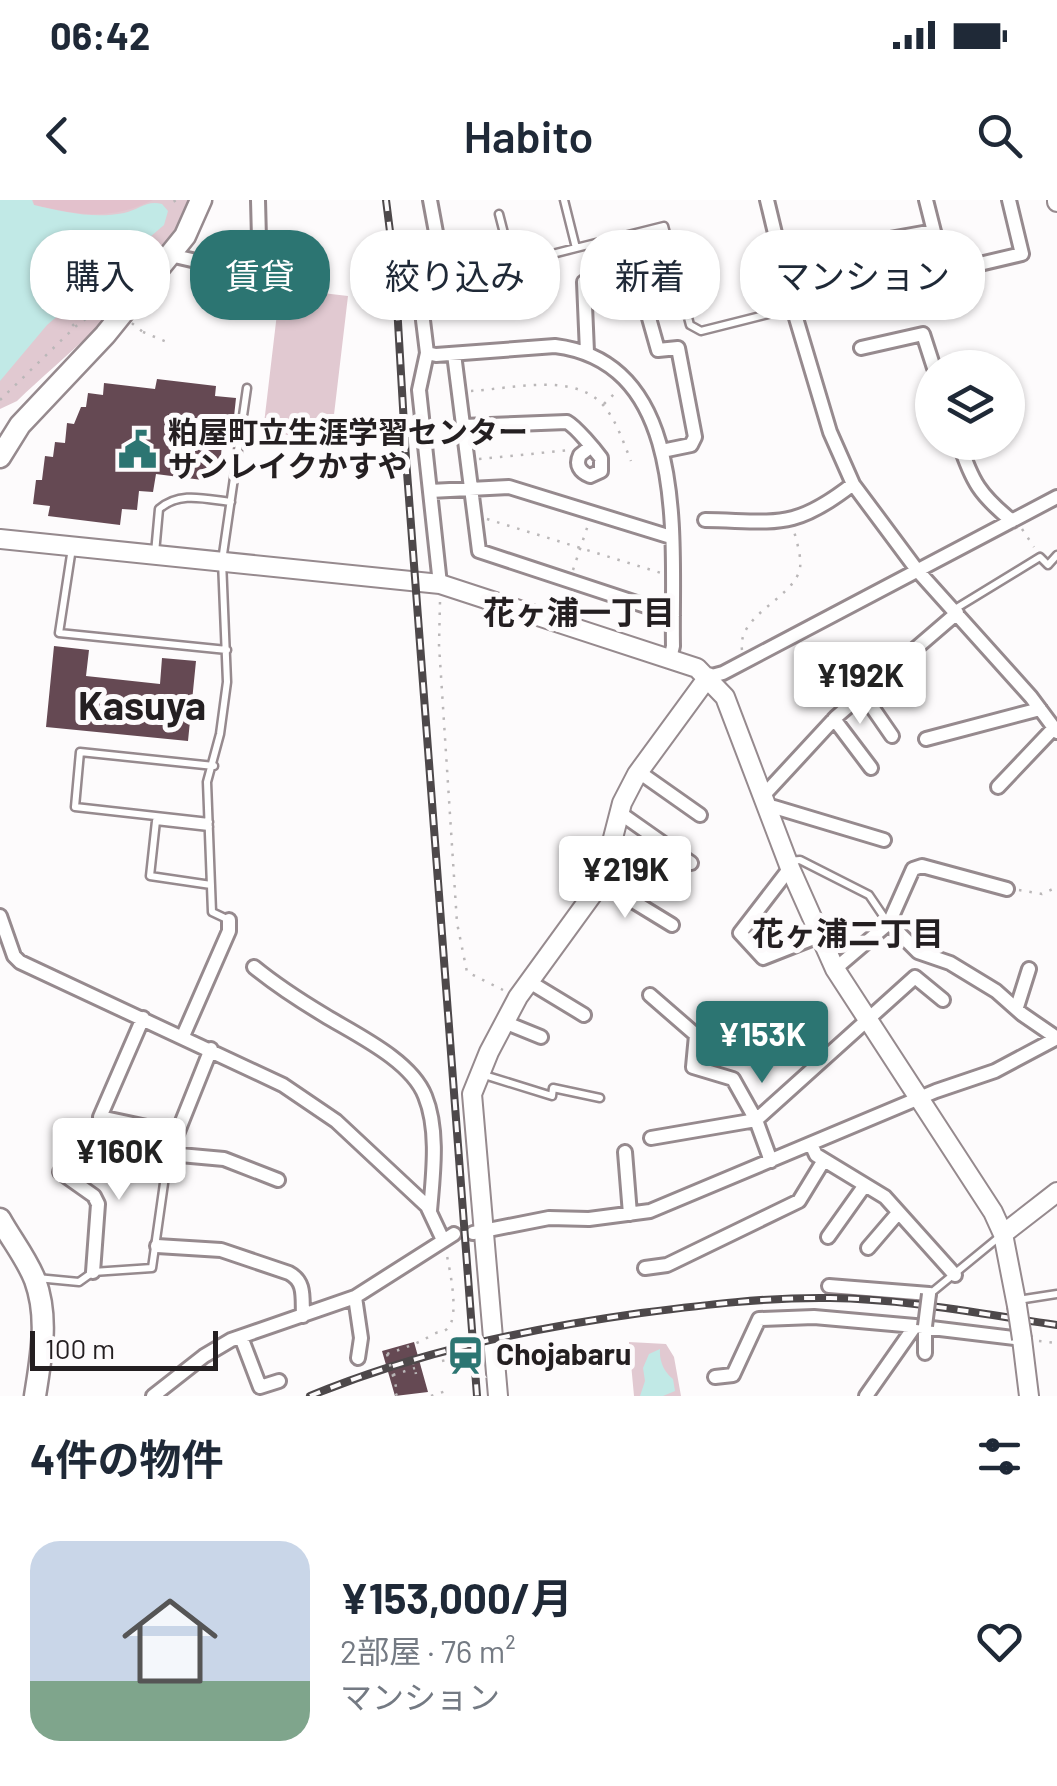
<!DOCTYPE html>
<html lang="ja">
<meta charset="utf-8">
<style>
:root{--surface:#fff;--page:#f2f2f3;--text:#1f2937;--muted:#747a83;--line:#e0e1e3;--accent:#2c7572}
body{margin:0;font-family:Barlow,"Noto Sans JP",sans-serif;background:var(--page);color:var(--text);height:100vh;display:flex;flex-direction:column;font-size:38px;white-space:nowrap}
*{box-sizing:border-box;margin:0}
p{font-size:32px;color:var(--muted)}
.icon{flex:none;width:55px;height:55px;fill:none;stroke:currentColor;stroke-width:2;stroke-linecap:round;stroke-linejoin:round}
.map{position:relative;height:1196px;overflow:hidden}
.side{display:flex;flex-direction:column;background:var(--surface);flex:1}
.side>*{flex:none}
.hud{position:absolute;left:30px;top:30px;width:998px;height:90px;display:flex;gap:20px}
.tools{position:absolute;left:915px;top:150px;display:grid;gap:20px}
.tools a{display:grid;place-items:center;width:110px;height:110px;border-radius:50%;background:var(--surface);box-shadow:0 2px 8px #0004;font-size:50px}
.scale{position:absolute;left:30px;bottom:25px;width:188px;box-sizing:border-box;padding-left:10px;border:5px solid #241f21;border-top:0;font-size:28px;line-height:35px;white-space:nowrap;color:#241f21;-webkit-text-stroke:8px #fdfbfc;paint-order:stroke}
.price{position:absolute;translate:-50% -85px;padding:0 22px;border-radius:10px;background:#fff;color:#222;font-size:32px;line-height:65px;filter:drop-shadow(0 2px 5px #0008)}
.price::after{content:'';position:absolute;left:50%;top:60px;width:30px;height:22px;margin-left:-15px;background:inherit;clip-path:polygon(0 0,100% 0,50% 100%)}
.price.on{background:var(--accent);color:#fff}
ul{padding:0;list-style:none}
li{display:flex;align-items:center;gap:30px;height:250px;padding:0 30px}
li+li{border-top:2px solid var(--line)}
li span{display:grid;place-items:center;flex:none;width:280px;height:200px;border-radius:30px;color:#555}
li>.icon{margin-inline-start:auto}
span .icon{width:120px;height:120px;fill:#fffc;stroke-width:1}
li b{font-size:42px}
h2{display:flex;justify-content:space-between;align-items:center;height:120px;padding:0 30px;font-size:42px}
.pill{padding:0 35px;border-radius:40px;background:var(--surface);box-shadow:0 2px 8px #0004;font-size:35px;line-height:90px}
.pill.on{background:var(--accent);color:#fff}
.status{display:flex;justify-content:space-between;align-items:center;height:70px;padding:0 50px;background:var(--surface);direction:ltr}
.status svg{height:28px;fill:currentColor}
header{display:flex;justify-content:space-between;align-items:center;height:130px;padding:0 30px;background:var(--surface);font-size:45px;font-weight:600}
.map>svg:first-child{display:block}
.green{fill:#e1c9d1}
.forest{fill:#e3c1cc}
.water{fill:#c1e9e6}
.building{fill:#654953}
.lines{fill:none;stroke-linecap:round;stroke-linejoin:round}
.lane-casing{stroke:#968a8e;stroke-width:11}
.street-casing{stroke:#968a8e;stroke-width:18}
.secondary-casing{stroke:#968a8e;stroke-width:22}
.primary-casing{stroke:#968a8e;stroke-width:25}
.path{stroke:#bab7b8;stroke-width:2.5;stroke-dasharray:2.5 8;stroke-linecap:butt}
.lane{stroke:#fff;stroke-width:6}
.street{stroke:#fff;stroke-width:12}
.secondary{stroke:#fff;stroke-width:18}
.primary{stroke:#fff;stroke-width:20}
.rail-casing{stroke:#4d484a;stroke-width:8}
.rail{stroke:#fdfbfc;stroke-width:4;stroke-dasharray:11;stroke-linecap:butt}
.street-bridge-casing{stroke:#968a8e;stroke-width:18;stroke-linecap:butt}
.secondary-bridge-casing{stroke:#968a8e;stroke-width:22;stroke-linecap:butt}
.path-bridge{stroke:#bab7b8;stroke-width:2.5;stroke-dasharray:2.5 8;stroke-linecap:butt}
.street-bridge{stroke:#fff;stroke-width:12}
.secondary-bridge{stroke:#fff;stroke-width:18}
.labels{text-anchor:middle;stroke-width:10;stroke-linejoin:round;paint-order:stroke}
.poi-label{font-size:30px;font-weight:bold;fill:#241f21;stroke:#fdfbfc;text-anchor:start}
.neighbourhood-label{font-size:32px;font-weight:bold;fill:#241f21;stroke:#fdfbfc}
.district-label{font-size:40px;font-weight:bold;fill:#241f21;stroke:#fdfbfc}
</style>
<div class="status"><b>06:42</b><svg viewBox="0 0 49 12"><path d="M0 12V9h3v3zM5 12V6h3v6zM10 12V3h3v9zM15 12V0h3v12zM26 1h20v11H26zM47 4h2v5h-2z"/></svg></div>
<header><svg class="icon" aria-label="back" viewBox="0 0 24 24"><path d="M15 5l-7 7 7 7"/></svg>Habito<svg class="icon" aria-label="search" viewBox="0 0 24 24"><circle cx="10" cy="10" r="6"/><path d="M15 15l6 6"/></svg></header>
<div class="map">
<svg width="1057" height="1196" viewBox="0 0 1057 1196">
<rect width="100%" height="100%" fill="#fdfbfc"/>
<!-- green -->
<path class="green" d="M 0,0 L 192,0 C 159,83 80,141 17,201 L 0,209 Z
M 280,88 L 348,96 L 331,240 L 263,232 Z
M 629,1142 L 666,1144 L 674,1157 L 681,1196 L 634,1196 Z"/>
<!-- forest -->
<path class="forest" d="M 33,0 L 153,0 C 110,21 79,15 34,5 Z"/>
<!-- water -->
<path class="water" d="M 0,0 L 32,0 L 34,5 C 64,12 93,19 124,13 C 139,10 146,0 162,4 L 168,11 L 164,25 L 47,125 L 0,181 Z
M 660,1149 C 659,1161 664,1172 673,1179 L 675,1191 L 663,1196 L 640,1196 L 645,1181 L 643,1168 L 649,1154 Z"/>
<!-- building -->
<path class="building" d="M 157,179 L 216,186 L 215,196 L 236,198 L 231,245 L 222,244 L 220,266 L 212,265 L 210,281 L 156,274 L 153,292 L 139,291 L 137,310 L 122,309 L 120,325 L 48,316 L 50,306 L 33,304 L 36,280 L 42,280 L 45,256 L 53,257 L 55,242 L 65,243 L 67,223 L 74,224 L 81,207 L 86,207 L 88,193 L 103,195 L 104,183 L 155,189 Z
M 54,446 L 89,450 L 86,476 L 160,484 L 162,458 L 196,461 L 188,541 L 46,527 Z
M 414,1142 L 428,1192 L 395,1196 L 382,1151 Z"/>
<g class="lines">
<defs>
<path id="lane" d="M 499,14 L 512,64
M 576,48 L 664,26 L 690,125 L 701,131 L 792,108
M 446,81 L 576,48 L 564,0
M 72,348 L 59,433 L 227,450
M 155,353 L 159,309 C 180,291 205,299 231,302
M 955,409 L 1040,357 L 1048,365 L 1057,355
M 209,622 L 75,607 L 80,552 L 214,566
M 209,627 L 156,621 L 150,676 L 211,685
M 788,661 L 800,660 L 869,695 L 888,723
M 229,720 L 212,712 L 207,582 L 220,534 L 227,482 L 222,361 L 247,188
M 481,874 L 552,896 L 553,888 L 600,898
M 37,1078 L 79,1082 L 93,1072 L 152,1068 L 168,955
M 931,1093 L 998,1038
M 1018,1100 L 1057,1094"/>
<path id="street" d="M 430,0 L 445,81 L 433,87 L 421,104 L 427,153 L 419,190 L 440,384
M 767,0 L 793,108 L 830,232 L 853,284 L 917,370 L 1031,497 L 1057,532
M 926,0 L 944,71
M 884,40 L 934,31
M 170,55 L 240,71 L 259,39 L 258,0
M 793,108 L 1022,54 L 1009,0
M 861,148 L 923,134 L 934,168
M 587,152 L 584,82 L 636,72 L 658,150 L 678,148 L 695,237 L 691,245 L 662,251
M 427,153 L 436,155 L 555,146 C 692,163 671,346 673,446 L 670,459
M 454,154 L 479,351 L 673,415
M 463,226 L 567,222 C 576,227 595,250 601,258 L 601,271 L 590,276 C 580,272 575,265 580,255 L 589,248
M 959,242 C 972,282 980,295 1012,321
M 430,291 L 509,287 L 671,337
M 705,320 C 776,321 793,331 853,284
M 708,477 L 723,473 L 1057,297
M 863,494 L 892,536
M 834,519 L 871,568
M 926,539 L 1040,509
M 639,572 L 700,615
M 998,587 L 1054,528
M 763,596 L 836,517 L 957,413
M 768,609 L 774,607 L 884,640
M 620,613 L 691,663
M 790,668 L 740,733 L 763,758 L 819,736
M 600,681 L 672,725
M 0,716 L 14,756 L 20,762 L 283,885 L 336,921 L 427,1006 L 443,1040
M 889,723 L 918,752 L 950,763 L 996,791 L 1022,814 L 1057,838
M 254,767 C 276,785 299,800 324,815 C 355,834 411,860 425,896 C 439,930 433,975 430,1011
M 835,769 L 889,723 L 913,669 L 922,666 L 1007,689
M 528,781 L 584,815
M 650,795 L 696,835 L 693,867 L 733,879 L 756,920 L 771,961
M 1017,807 L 1029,769
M 783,813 L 823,858
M 143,818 L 100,917 L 175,933
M 504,822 L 541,837
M 183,836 L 229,731 L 229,720
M 211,849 L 169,954 L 224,959 L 278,980
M 651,938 L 756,920 L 915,777 L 943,800
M 811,944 L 816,955 L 885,997 L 955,1075
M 625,952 L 630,1014
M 60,972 L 94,996 L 98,1004 L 93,1072
M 473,1033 L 549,1018 L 589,1019 L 650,1011 L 936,891 L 995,871 L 1057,838
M 828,1037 L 865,985
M 157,1046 L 221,1050 L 289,1073 C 306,1082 302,1098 303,1116
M 868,1048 L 898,1013
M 645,1068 L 667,1065 L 799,1001 L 824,960
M 829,1086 L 929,1094
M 355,1097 L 361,1138 L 358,1158
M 925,1126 L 925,1153
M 241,1137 L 260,1187 L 279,1181
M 715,1177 L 733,1175 L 759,1119 L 814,1117 L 915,1126
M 153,1196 L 204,1156 L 231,1140 L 355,1097 L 454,1034
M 866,1196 L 915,1126 L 1022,1139"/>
<path id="secondary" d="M 1057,0 L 1057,2
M 0,339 L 440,384 L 697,468 L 725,497 L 790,668 L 835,769 L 993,1012 L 1003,1034
M 1017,1106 L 1003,1034 L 1057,992
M 1022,1139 L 1029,1196
M 498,1196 L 472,894 L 489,852 L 518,797 L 595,691 L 605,669 L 622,603 L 637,574 L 708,477"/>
<path id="primary" d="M 0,257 L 20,225 L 105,135 L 185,36 L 201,0
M 0,1019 C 11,1039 27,1059 35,1080 C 49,1118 41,1157 35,1196"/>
</defs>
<!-- lane casing -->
<use href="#lane" class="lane-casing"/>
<!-- street casing -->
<use href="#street" class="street-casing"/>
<!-- secondary casing -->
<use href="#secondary" class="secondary-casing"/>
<!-- primary casing -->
<use href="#primary" class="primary-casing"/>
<!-- path -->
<path class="path" d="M 174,0 L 178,7
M 74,126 L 66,117 L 99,97
M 143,132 L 167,142
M 471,191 C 512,189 579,170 607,210 C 618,225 624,244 631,261
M 0,200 L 75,127 L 95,112 L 148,54
M 604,204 L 616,192
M 479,259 L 571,250
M 487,319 L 661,373
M 1022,329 L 1034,347
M 573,370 L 588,325
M 440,402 L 439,445 L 457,723 L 467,772 L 503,790
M 742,450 C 737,416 789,400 799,372 C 803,361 797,343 794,331
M 1019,690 L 1042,694 L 1057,687
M 1039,1141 L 1057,1143
M 387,1154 C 404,1148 417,1144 432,1135 C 440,1130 439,1135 447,1129 C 460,1118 450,1071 447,1056
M 442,1161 L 462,1156
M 413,1162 L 416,1174
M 393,1175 L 415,1168
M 431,1196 L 446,1191 L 447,1196"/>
<!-- lane -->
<use href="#lane" class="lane"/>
<!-- street -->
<use href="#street" class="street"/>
<!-- secondary -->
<use href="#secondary" class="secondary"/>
<!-- primary -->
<use href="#primary" class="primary"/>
<defs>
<path id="rail" d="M 386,0 L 395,71 L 406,259 L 477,1196
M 310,1196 C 417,1152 527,1129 641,1113 C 704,1105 767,1097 830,1098 C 906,1099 982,1114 1057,1125"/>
</defs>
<!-- rail casing -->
<use href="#rail" class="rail-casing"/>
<!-- rail -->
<use href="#rail" class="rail"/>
<defs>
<path id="street-bridge" d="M 925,1126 L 929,1094"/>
<path id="secondary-bridge" d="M 1017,1106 L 1022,1139"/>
</defs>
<!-- street-bridge casing -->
<use href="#street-bridge" class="street-bridge-casing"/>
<!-- secondary-bridge casing -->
<use href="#secondary-bridge" class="secondary-bridge-casing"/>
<!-- path-bridge -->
<path class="path-bridge" d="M 99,97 L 143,132
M 387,1154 L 398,1194 L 393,1196"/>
<!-- street-bridge -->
<use href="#street-bridge" class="street-bridge"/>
<!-- secondary-bridge -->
<use href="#secondary-bridge" class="secondary-bridge"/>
</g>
<!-- icons -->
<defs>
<symbol id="civic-bare" viewBox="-9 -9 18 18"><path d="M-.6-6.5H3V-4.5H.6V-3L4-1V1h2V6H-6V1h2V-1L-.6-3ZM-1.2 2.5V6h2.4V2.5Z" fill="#2c7572" stroke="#fdfbfc" stroke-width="2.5" paint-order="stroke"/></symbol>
<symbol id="station-bare" viewBox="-9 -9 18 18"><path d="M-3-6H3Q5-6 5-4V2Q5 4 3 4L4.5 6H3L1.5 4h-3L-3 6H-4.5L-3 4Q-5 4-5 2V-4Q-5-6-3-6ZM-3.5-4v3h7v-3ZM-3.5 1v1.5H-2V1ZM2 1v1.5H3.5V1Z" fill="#2c7572" stroke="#fdfbfc" stroke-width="2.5" paint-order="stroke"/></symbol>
</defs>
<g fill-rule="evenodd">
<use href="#civic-bare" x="110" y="222" width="55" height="55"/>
<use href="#station-bare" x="438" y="1128" width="55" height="55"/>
</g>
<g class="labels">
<!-- poi labels -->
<g class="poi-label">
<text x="168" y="243">粕屋町立生涯学習センター<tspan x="168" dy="34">サンレイクかすや</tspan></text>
<text x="496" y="1165">Chojabaru</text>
</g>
<!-- neighbourhood labels -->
<g class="neighbourhood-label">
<text x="579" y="424">花ヶ浦一丁目</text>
<text x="848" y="745">花ヶ浦二丁目</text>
</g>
<!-- district labels -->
<g class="district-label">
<text x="142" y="520">Kasuya</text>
</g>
</g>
</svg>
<div class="tools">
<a><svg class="icon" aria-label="layers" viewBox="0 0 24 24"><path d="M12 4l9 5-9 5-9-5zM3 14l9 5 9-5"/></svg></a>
</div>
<div class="scale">100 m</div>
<b class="price" style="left:860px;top:527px">¥192K</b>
<b class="price" style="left:625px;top:721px">¥219K</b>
<b class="price on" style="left:762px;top:886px">¥153K</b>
<b class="price" style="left:119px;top:1003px">¥160K</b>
<div class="hud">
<a class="pill">購入</a>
<a class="pill on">賃貸</a>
<a class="pill">絞り込み</a>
<a class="pill">新着</a>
<a class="pill">マンション</a>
</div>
</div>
<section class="side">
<h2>4件の物件<svg class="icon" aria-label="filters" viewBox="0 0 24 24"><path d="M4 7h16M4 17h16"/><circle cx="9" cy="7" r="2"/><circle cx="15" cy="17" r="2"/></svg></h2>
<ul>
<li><span style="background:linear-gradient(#c9d6e8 70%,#7fa58c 0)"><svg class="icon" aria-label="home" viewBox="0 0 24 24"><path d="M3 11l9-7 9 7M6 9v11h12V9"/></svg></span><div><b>¥153,000/月</b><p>2部屋 · 76 m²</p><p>マンション</p></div><svg class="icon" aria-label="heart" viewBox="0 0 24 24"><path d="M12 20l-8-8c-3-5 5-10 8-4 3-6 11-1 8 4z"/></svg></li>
</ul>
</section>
